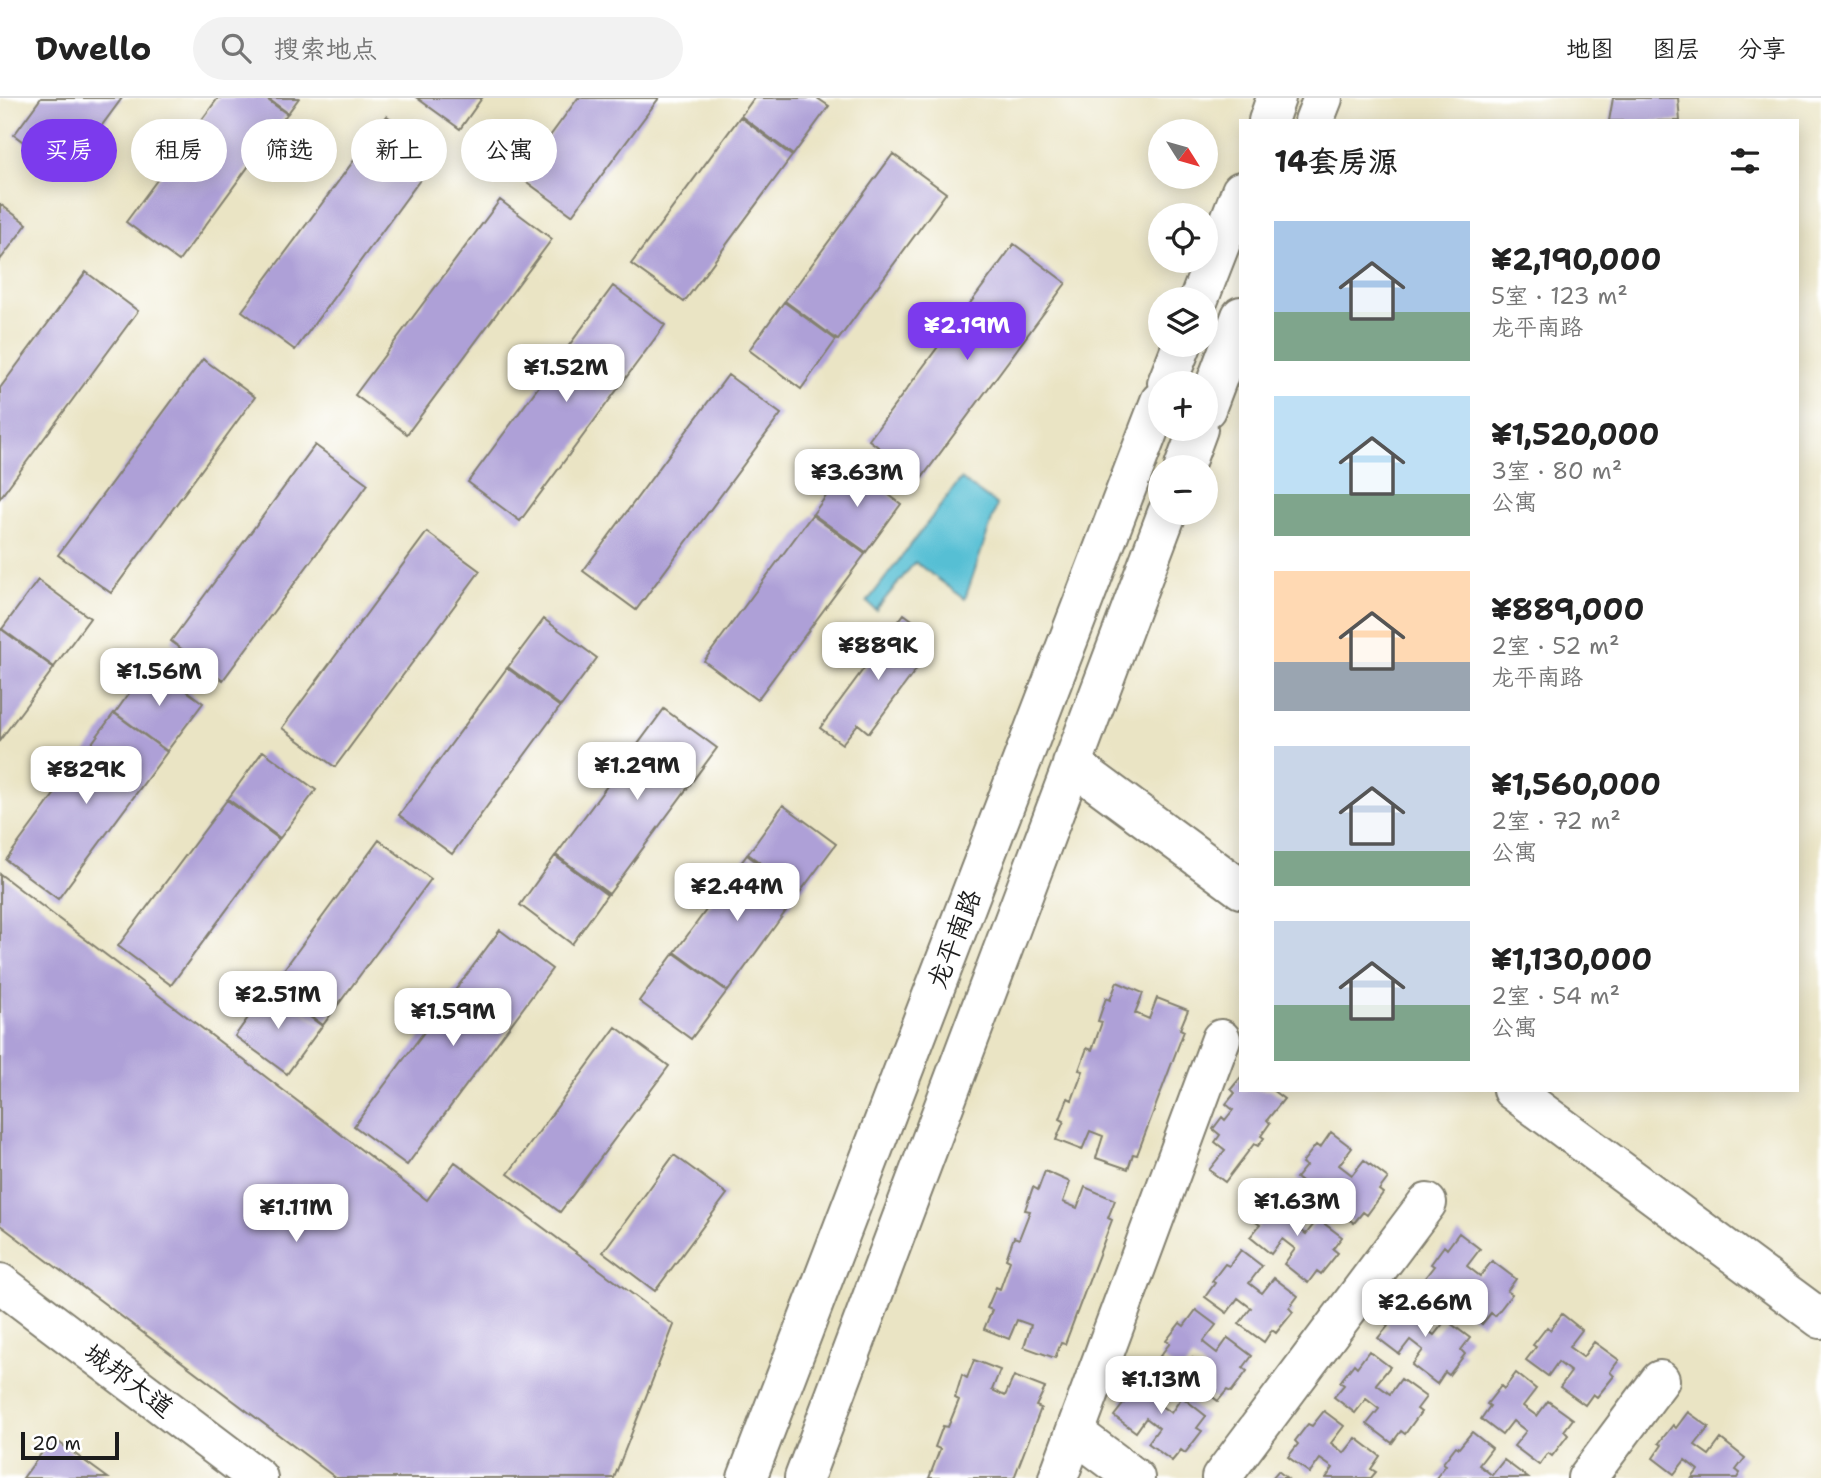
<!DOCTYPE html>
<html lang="zh">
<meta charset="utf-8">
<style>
:root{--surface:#fff;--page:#f2f2f2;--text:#222;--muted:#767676;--line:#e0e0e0;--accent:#7c3aed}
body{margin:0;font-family:"Shantell Sans","LXGW WenKai TC",sans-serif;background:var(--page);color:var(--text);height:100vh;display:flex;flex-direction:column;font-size:26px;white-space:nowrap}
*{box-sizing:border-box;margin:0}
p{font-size:23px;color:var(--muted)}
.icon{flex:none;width:38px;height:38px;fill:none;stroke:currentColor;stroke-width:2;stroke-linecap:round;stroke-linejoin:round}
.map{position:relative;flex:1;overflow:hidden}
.drawer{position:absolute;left:1239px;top:21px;width:560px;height:973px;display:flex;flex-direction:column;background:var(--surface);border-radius:0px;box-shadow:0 4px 18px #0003}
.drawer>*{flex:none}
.top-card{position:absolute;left:21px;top:21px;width:665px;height:63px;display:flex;gap:14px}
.needle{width:46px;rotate:127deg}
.fabs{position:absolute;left:1148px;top:21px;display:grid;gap:14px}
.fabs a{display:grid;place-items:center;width:70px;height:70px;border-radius:50%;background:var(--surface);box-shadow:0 4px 18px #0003;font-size:35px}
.scale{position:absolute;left:21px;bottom:18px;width:98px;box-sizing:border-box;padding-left:7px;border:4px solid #1c1c1c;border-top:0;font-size:19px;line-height:24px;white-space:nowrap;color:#1c1c1c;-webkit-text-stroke:5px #fff;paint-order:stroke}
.price{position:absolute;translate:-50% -60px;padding:0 16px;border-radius:14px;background:#fff;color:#222;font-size:23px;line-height:46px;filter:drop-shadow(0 2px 4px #0008)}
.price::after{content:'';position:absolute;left:50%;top:42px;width:21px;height:16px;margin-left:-10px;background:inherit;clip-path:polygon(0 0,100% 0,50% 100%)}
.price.selected{background:var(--accent);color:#fff}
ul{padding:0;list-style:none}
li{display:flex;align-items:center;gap:21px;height:175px;padding:0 35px}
li span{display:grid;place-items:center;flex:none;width:196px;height:140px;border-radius:0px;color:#555}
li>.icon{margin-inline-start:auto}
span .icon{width:84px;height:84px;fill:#fffc;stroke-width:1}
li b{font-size:30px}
h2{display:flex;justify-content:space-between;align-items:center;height:84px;padding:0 35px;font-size:30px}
.tag{padding:0 24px;border-radius:32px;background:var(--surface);box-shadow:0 4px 18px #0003;font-size:24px;line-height:63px}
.tag.selected{background:var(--accent);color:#fff}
header{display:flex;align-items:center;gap:42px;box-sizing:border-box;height:98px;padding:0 35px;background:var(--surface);border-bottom:2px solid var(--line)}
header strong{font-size:33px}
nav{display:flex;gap:38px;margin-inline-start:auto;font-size:24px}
.search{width:490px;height:63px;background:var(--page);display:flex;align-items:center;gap:18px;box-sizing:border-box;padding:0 24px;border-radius:38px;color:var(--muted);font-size:26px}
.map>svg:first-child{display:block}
.water{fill:#57bfd4;stroke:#3a6e78;stroke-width:2}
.building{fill:#aea0d7}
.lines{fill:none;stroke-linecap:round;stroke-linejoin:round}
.minor-casing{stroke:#838070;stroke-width:42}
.minor{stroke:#fff;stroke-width:38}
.labels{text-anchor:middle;stroke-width:5;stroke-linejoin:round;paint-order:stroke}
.street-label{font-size:26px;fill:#1c1c1c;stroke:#fff}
</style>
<header>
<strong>Dwello</strong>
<div class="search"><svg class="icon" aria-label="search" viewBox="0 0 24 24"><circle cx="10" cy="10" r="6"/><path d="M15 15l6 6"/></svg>搜索地点</div>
<nav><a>地图</a><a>图层</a><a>分享</a></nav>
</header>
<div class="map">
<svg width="1821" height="1380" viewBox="0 0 1821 1380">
<rect width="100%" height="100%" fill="#fff"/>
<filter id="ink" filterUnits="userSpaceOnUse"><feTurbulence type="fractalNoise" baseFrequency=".0143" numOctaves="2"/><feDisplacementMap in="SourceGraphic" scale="14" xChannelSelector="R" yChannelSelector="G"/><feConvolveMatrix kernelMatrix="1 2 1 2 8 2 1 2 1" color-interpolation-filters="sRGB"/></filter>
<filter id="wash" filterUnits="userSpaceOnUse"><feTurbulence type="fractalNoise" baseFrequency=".00686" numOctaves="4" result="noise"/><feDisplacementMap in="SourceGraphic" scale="28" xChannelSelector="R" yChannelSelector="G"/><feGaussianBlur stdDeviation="1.57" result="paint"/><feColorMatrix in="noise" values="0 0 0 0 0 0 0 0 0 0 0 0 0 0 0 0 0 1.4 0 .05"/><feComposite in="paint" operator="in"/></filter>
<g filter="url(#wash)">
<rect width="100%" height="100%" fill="#eae4c4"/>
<!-- water -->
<path class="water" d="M 961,381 L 997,407 L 965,501 L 915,464 L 876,512 L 867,504 Z"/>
<g id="blocks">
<!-- building -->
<path class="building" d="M 41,0 L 122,0 L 66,76 L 14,37 Z
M 218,0 L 265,0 L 287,16 L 179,163 L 126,124 Z
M 267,0 L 299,0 L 288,15 Z
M 417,0 L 482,0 L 460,31 Z
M 578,0 L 659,0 L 572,117 L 520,79 Z
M 754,0 L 817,0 L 829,8 L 793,57 L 741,18 Z
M 1613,0 L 1678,0 L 1680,23 L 1609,23 Z
M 387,18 L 439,56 L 295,252 L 242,213 Z
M 740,19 L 792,58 L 684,204 L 631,166 Z
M 893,56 L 946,95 L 838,242 L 785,203 Z
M 500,102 L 552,141 L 407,336 L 355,297 Z
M 0,106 L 27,126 L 0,162 Z
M 1014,146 L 1066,185 L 921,381 L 869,342 Z
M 86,174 L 138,213 L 0,400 L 0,290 Z
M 613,188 L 665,227 L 520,423 L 468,384 Z
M 784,204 L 836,242 L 801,291 L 749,252 Z
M 203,261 L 255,299 L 111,495 L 58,457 Z
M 728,277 L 781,316 L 636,512 L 583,473 Z
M 315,347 L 368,386 L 223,582 L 171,543 Z
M 849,367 L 901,406 L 866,454 L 813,416 Z
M 812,417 L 865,456 L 757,602 L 704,563 Z
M 427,434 L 480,473 L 335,669 L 282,630 Z
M 38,482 L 90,520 L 54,569 L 2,531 Z
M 904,516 L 927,533 L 912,554 L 923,562 L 869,635 L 858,626 L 842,646 L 820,630 Z
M 544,521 L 597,560 L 561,608 L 508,569 Z
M 1,531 L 54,570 L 0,642 L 0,532 Z
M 150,566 L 203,605 L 167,653 L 115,615 Z
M 507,570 L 560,609 L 452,756 L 399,717 Z
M 664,611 L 717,650 L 609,796 L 556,757 Z
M 114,615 L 167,654 L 58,801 L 6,762 Z
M 263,653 L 316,692 L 280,740 L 228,701 Z
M 227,702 L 279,741 L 171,887 L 118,848 Z
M 783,707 L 836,746 L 800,794 L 748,756 Z
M 379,742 L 431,781 L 323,927 L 271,889 Z
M 747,757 L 799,795 L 728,893 L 675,854 Z
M 555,758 L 607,797 L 572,846 L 520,807 Z
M 0,776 L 427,1102 L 455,1064 L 674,1227 L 614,1380 L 336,1380 L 0,1127 Z
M 500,832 L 552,871 L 407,1067 L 354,1028 Z
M 674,855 L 727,893 L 691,941 L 639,903 Z
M 1117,884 L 1143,895 L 1135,915 L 1149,921 L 1157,900 L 1188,912 L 1180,931 L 1184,933 L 1137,1057 L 1133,1056 L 1128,1071 L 1096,1060 L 1103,1038 L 1090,1033 L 1082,1052 L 1056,1042 L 1064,1023 L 1060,1021 L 1068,1000 L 1072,1002 L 1083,973 L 1079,972 L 1087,950 L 1092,952 L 1102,924 L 1098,923 L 1106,900 L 1110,902 Z
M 270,889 L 322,928 L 287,976 L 235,938 Z
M 616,929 L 669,968 L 560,1114 L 508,1076 Z
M 1241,979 L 1241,992 L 1272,992 L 1284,1001 L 1267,1022 L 1270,1025 L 1261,1038 L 1264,1040 L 1258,1048 L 1254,1046 L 1225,1084 L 1209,1072 L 1225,1052 L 1215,1044 L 1220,1037 L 1213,1031 L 1222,1019 L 1225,1022 L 1233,1012 L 1226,1006 L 1235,995 L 1231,991 Z
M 1331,1034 L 1352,1050 L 1339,1067 L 1352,1077 L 1364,1062 L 1388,1080 L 1379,1092 L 1383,1095 L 1367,1117 L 1363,1114 L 1354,1125 L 1330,1107 L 1341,1092 L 1328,1082 L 1317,1096 L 1296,1080 L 1306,1068 L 1302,1065 L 1316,1047 L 1320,1050 Z
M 674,1057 L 727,1096 L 655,1193 L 603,1154 Z
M 1045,1073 L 1070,1084 L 1063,1104 L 1077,1110 L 1085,1089 L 1115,1102 L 1108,1120 L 1112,1122 L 1065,1246 L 1061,1245 L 1055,1260 L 1024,1249 L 1031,1227 L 1017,1222 L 1009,1241 L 984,1231 L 992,1212 L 987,1210 L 996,1189 L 1000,1191 L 1010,1163 L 1006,1161 L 1014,1139 L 1019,1141 L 1030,1113 L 1025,1112 L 1033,1089 L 1038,1092 Z
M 1286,1093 L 1306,1109 L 1293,1126 L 1306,1136 L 1318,1121 L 1342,1139 L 1333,1151 L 1338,1155 L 1321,1176 L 1317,1173 L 1308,1185 L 1284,1166 L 1295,1151 L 1282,1141 L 1271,1156 L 1250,1139 L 1260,1127 L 1256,1124 L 1270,1106 L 1274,1109 Z
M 1459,1135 L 1480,1151 L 1467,1168 L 1480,1178 L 1492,1163 L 1516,1181 L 1507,1193 L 1512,1196 L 1495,1218 L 1491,1215 L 1482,1226 L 1458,1208 L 1469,1193 L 1456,1183 L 1445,1197 L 1424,1181 L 1434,1168 L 1431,1166 L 1444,1148 L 1447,1151 Z
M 1241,1152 L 1262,1168 L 1249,1185 L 1262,1195 L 1274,1180 L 1298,1198 L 1289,1210 L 1293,1214 L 1276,1235 L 1272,1232 L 1264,1244 L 1239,1226 L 1251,1210 L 1238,1200 L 1227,1215 L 1205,1199 L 1215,1185 L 1212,1183 L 1225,1166 L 1229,1168 Z
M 1413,1194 L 1434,1210 L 1421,1227 L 1434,1237 L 1446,1222 L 1470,1240 L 1461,1252 L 1465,1256 L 1449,1277 L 1445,1274 L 1437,1286 L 1412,1267 L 1423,1252 L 1410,1242 L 1399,1256 L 1378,1240 L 1388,1228 L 1385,1225 L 1398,1207 L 1402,1210 Z
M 1196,1212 L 1216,1227 L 1203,1244 L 1217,1255 L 1228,1240 L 1252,1258 L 1243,1270 L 1247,1273 L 1231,1294 L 1227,1292 L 1218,1303 L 1194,1285 L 1205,1270 L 1192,1260 L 1181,1274 L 1160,1258 L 1170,1245 L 1166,1243 L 1180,1225 L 1184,1228 Z
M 1562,1216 L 1582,1232 L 1569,1249 L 1583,1259 L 1594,1244 L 1619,1262 L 1610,1274 L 1614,1278 L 1597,1299 L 1593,1296 L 1585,1307 L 1560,1289 L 1571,1274 L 1558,1264 L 1548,1278 L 1526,1262 L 1536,1249 L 1533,1247 L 1547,1229 L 1550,1232 Z
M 1369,1253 L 1390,1269 L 1376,1286 L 1390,1296 L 1401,1281 L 1426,1299 L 1417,1311 L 1421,1314 L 1405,1336 L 1401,1333 L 1392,1345 L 1367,1326 L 1379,1311 L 1366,1301 L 1355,1315 L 1334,1299 L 1344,1287 L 1340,1284 L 1354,1266 L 1357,1269 Z
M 974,1262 L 1000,1272 L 992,1292 L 1005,1298 L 1014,1278 L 1045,1290 L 1036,1308 L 1041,1310 L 1014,1380 L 929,1380 L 940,1351 L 935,1349 L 943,1328 L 948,1329 L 959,1302 L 955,1300 L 962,1277 L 967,1280 Z
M 1150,1272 L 1170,1287 L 1157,1305 L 1171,1315 L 1182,1299 L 1206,1318 L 1197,1330 L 1202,1333 L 1185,1355 L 1181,1352 L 1172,1363 L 1148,1345 L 1159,1330 L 1146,1320 L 1136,1334 L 1114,1318 L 1124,1305 L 1121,1303 L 1134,1285 L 1138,1288 Z
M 1516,1275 L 1536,1291 L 1523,1308 L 1537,1318 L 1548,1303 L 1573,1321 L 1564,1333 L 1568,1337 L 1552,1358 L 1548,1355 L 1539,1367 L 1514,1348 L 1526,1333 L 1513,1323 L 1502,1337 L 1481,1321 L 1490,1308 L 1487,1306 L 1501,1288 L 1504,1291 Z
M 1324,1313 L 1344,1328 L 1331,1345 L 1344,1355 L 1356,1340 L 1380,1358 L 1371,1371 L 1376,1374 L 1371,1380 L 1326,1380 L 1333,1370 L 1320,1361 L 1310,1375 L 1288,1359 L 1298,1346 L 1295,1343 L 1308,1326 L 1312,1328 Z
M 1688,1314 L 1709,1329 L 1695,1347 L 1709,1357 L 1721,1341 L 1745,1360 L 1736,1372 L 1740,1375 L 1737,1380 L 1692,1380 L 1698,1372 L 1685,1362 L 1674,1376 L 1653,1360 L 1662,1347 L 1659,1345 L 1673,1327 L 1676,1330 Z
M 1472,1334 L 1492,1350 L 1479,1367 L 1492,1377 L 1504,1362 L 1528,1380 L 1436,1380 L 1446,1367 L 1443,1365 L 1456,1348 L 1459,1350 Z
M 53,1340 L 108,1380 L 23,1380 Z
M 1278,1373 L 1287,1380 L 1272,1380 Z"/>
</g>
</g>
<g filter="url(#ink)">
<use href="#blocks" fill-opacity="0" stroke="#838070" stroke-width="2"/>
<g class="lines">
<defs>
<path id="minor" d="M 1268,23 L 1276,0
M 1314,23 L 1323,0
M 1199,201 L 1241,93
M 1167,285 L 1182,247
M 1206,311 L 1241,218
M 1184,369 L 1198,331
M 1072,666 L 1241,791
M 1512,992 L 1821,1221
M 0,1185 L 258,1380
M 1075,1335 L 1135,1380
M 747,1380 L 1160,303
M 804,1380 L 1167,415
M 1058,1380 L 1221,941
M 1221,1380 L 1427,1105
M 1587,1380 L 1660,1282"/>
</defs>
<!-- minor casing -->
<use href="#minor" class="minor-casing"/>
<!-- minor -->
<use href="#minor" class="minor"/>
</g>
</g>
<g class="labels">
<!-- street labels -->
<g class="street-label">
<text transform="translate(954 841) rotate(-69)" y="9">龙平南路</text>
<text transform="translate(129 1282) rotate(37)" y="9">城邦大道</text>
</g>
</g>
</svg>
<div class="fabs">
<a><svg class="needle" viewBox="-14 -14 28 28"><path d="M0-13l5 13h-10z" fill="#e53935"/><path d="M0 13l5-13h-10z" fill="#767676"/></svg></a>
<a><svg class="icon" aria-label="locate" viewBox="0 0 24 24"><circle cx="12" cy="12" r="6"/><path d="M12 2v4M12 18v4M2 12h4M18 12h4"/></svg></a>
<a><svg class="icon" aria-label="layers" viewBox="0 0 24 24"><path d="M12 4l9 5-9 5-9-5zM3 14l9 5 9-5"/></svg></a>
<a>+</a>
<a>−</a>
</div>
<div class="scale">20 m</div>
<b class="price selected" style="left:967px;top:264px">¥2.19M</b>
<b class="price" style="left:566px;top:306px">¥1.52M</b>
<b class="price" style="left:857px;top:411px">¥3.63M</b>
<b class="price" style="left:878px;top:584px">¥889K</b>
<b class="price" style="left:159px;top:610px">¥1.56M</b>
<b class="price" style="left:637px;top:704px">¥1.29M</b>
<b class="price" style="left:86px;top:708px">¥829K</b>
<b class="price" style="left:737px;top:825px">¥2.44M</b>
<b class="price" style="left:278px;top:933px">¥2.51M</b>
<b class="price" style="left:453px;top:950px">¥1.59M</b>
<b class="price" style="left:1297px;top:1140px">¥1.63M</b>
<b class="price" style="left:296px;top:1146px">¥1.11M</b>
<b class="price" style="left:1425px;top:1241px">¥2.66M</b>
<b class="price" style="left:1161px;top:1318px">¥1.13M</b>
<div class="top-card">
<a class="tag selected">买房</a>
<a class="tag">租房</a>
<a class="tag">筛选</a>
<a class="tag">新上</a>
<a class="tag">公寓</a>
</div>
<section class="drawer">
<h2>14套房源<svg class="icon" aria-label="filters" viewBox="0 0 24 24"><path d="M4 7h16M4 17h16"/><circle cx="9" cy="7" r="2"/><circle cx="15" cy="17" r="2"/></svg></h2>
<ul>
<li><span style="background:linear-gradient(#a9c7e8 65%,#7fa58c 0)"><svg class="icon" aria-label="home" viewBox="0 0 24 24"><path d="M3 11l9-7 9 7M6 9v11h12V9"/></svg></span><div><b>¥2,190,000</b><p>5室 · 123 m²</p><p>龙平南路</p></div></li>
<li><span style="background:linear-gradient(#bfe0f5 70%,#7fa58c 0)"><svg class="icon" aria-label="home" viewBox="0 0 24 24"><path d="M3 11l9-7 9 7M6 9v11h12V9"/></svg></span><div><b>¥1,520,000</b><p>3室 · 80 m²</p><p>公寓</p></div></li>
<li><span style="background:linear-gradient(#ffd9b3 65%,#9aa5b1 0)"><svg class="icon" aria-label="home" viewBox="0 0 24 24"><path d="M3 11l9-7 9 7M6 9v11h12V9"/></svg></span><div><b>¥889,000</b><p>2室 · 52 m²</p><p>龙平南路</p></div></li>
<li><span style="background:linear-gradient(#c9d6e8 75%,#7fa58c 0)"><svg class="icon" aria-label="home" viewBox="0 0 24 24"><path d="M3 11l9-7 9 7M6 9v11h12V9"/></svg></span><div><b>¥1,560,000</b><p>2室 · 72 m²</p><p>公寓</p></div></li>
<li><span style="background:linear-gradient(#c9d6e8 60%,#7fa58c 0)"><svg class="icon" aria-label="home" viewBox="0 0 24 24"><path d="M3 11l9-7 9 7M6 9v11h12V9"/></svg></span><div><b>¥1,130,000</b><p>2室 · 54 m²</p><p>公寓</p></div></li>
</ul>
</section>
</div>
